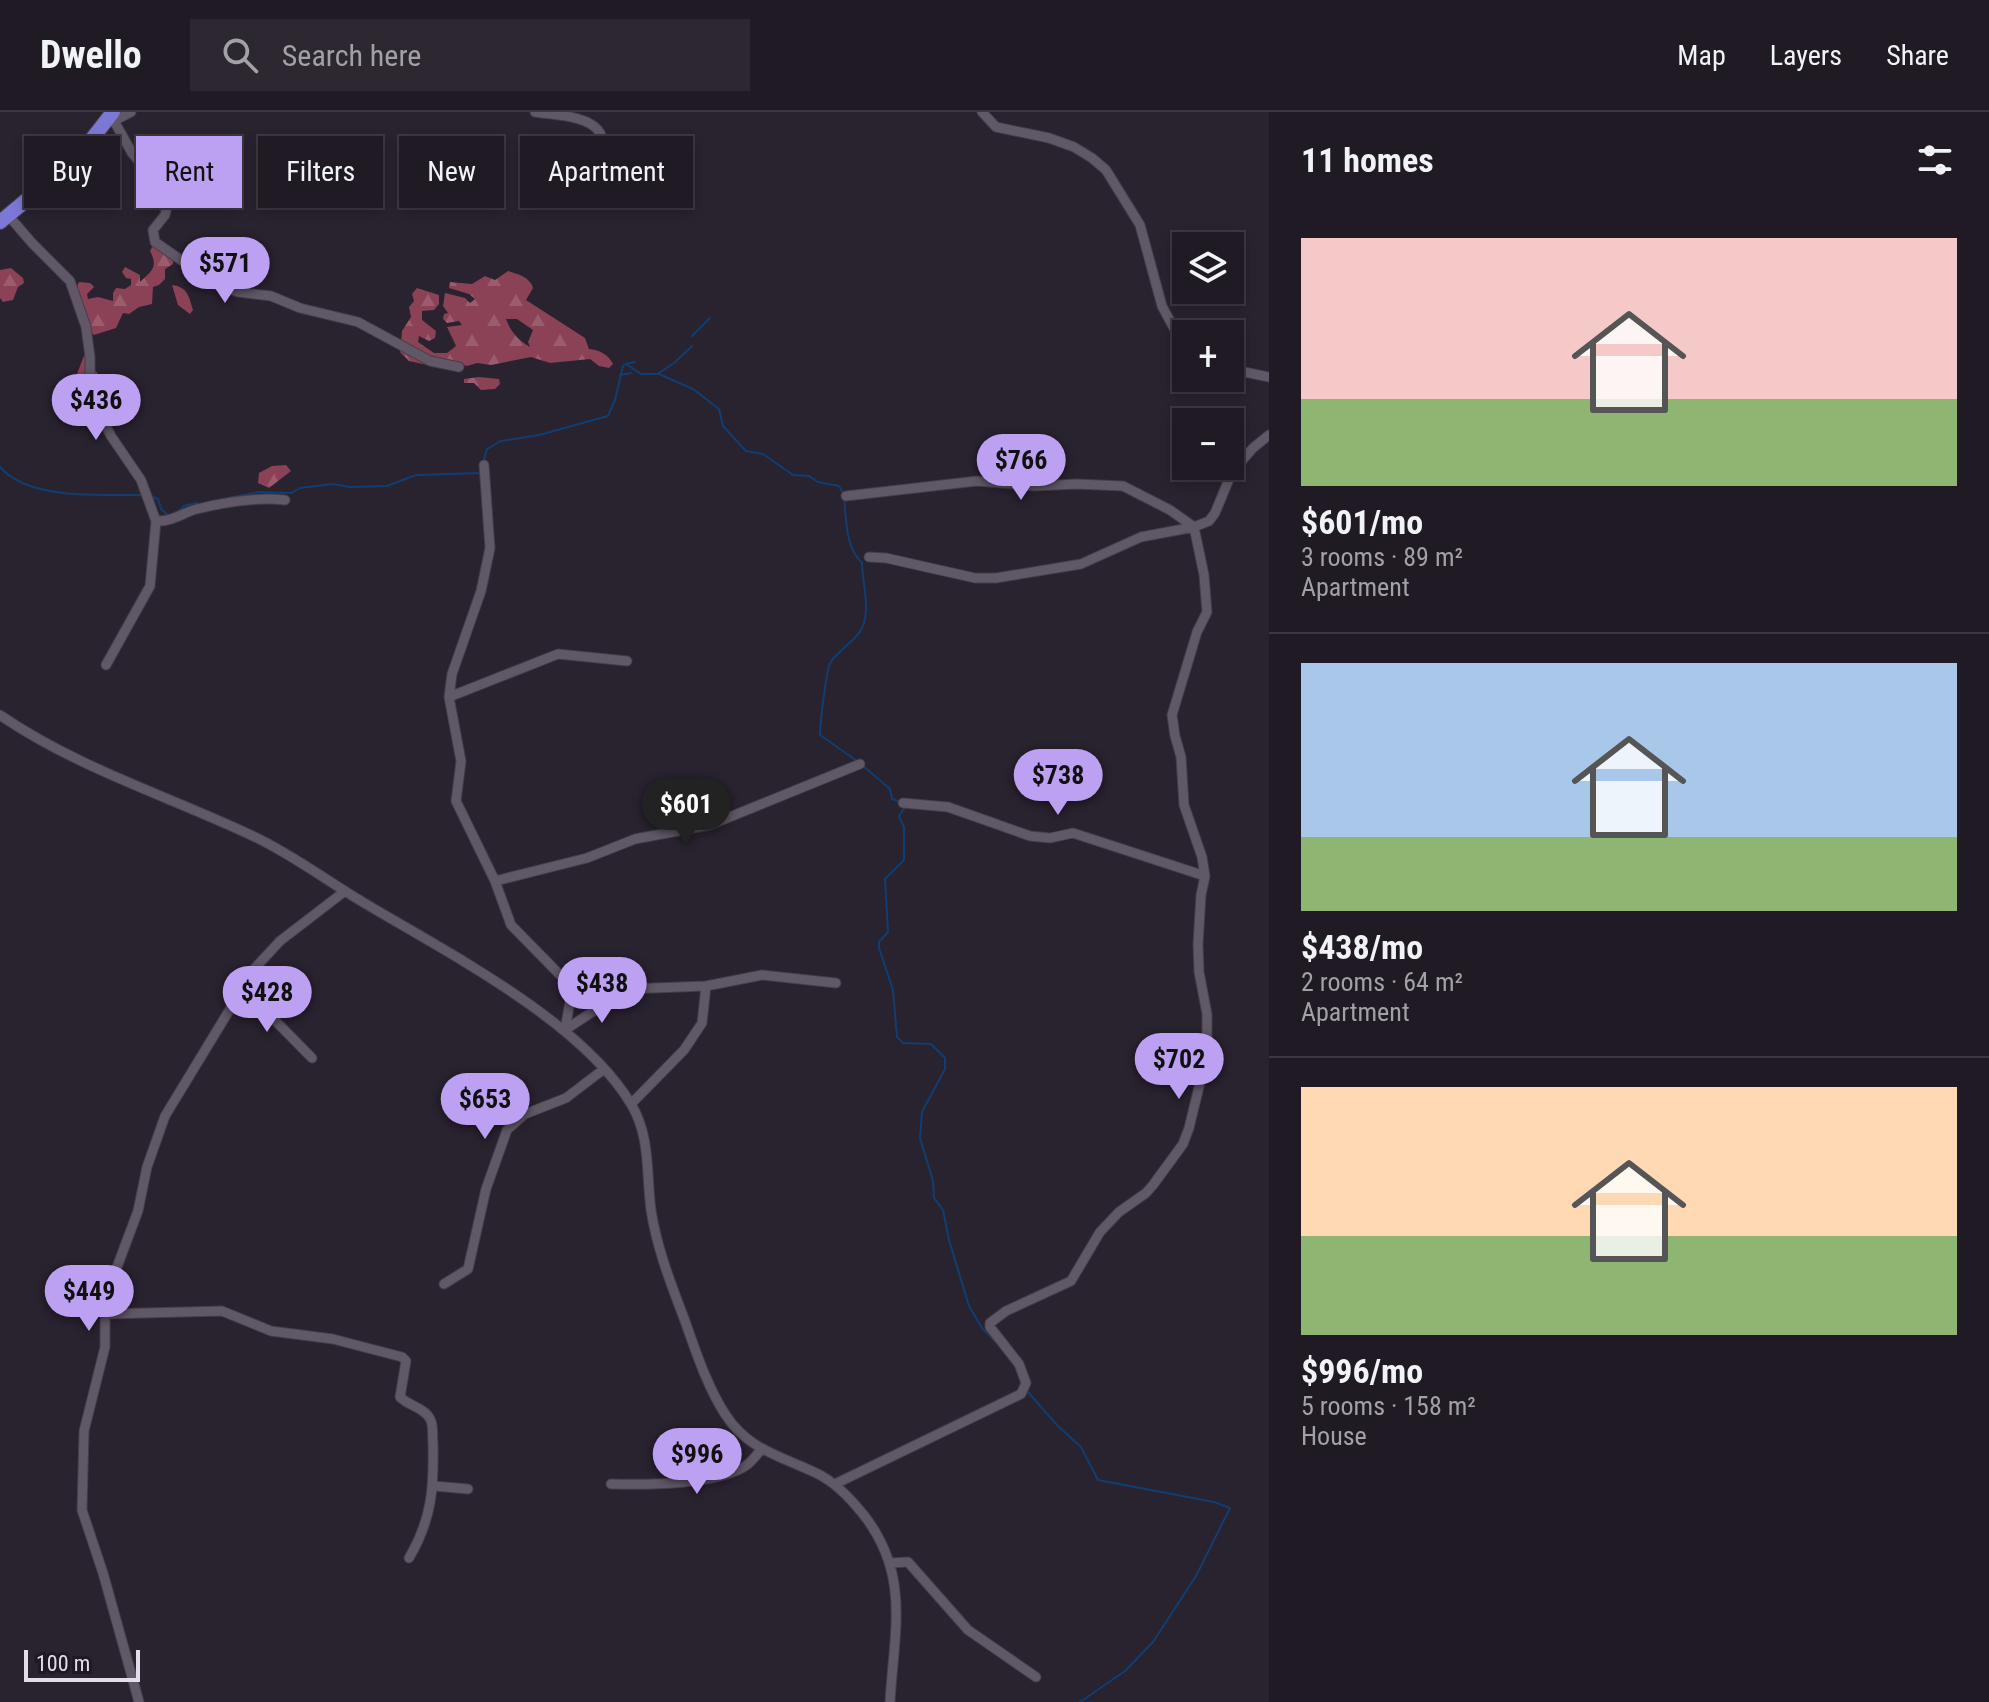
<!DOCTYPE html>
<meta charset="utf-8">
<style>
:root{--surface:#1f1a23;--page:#2c2730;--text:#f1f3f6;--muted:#a1a1a6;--line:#3c3841;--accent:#bca0f2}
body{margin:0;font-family:"Roboto Condensed",sans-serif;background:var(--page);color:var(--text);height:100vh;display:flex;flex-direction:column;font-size:30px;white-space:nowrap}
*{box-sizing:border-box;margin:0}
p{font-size:26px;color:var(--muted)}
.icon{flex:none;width:44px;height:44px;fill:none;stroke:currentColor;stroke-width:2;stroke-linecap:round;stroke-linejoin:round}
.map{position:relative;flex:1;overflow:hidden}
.drawer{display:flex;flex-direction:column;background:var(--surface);width:720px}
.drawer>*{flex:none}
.guide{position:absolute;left:24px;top:24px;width:760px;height:72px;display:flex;gap:16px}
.buttons{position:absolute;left:1172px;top:120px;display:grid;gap:16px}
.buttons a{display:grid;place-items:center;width:72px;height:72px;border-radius:0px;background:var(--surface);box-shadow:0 4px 12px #0003,0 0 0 2px var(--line);font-size:40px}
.scale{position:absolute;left:24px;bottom:20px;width:116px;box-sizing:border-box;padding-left:8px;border:4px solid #e2dee7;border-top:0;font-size:22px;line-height:28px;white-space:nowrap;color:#e2dee7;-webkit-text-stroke:6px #1f1925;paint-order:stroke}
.price{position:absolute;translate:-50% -68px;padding:0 18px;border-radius:28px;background:var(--accent);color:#111;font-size:26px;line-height:52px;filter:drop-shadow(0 2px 4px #0008)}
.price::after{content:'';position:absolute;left:50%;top:48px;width:24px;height:18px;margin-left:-12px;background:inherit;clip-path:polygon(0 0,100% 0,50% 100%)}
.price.selected{background:#222;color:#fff}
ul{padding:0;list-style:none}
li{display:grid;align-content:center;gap:16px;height:424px;padding:0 32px}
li+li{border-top:2px solid var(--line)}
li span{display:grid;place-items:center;height:248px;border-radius:0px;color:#555}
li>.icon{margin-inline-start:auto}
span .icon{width:144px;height:144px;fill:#fffc;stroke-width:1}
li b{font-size:34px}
h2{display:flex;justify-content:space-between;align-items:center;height:96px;padding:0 32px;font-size:34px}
.tag{padding:0 28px;border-radius:0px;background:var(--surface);box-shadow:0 4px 12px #0003,0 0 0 2px var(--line);font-size:28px;line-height:72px}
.tag.selected{background:var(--accent);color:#111}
header{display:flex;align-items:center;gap:48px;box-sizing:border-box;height:112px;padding:0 40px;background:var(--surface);border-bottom:2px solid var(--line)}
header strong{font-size:38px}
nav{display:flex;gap:44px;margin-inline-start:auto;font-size:28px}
.search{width:560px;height:72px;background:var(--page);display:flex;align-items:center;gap:20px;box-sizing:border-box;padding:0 28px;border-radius:0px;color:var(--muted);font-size:30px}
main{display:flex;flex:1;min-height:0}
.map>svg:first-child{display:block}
.forest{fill:url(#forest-firs);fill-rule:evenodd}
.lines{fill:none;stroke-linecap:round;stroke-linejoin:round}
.stream{stroke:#103e73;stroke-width:2}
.minor-casing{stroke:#443e49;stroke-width:11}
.trunk-casing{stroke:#443e49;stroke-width:16}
.minor{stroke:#605867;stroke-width:9}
.trunk{stroke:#7c78d6;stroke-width:14}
</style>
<header>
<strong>Dwello</strong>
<div class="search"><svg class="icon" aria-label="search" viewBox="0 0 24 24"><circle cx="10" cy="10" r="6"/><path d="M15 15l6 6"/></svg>Search here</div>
<nav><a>Map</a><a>Layers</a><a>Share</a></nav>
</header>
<main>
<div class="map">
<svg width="1269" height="1590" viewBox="0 0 1269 1590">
<defs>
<pattern id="forest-firs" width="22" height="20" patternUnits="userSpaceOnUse" patternTransform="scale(2)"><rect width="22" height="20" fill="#8b4156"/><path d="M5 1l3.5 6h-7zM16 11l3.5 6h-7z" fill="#9b5c6e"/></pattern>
</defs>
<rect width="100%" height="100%" fill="#29222f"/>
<!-- forest -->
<path class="forest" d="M 153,133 L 173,147 L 173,152 L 165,157 L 165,167 L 159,173 L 153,175 L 152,192 L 139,195 L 129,202 L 123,201 L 116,216 L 94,223 L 90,220 C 83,204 70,187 79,170 L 90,171 L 94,175 L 87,182 L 88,187 L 98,185 L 113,189 L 113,181 L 116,176 L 125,177 L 131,173 L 131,167 L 126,166 L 122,160 L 125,155 L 140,163 L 140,170 C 153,158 158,155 150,139 Z
M 11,156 L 23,166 L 24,171 L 18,175 L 13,188 L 3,190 L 0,186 L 0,158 Z
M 508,159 C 518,162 530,165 533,176 L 526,188 L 585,226 L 589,237 C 599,238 608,242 613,252 L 609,256 L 599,254 L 590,247 L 550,251 L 531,245 L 491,253 L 477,251 L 467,254 L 454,250 L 446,257 L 409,249 L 400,240 L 402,219 L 411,205 L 409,195 L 414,189 L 412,182 L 417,176 L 439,183 L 439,192 L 434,198 L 422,199 L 422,208 L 436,219 L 435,226 L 429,229 L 419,224 L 418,230 L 434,241 L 447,241 L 456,234 L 447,215 L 462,213 L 459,209 L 447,211 L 443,207 L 444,202 L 448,201 L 443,194 L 445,181 L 465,186 L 470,191 L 475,187 L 469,182 L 449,176 L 450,170 L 472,172 L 485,164 L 495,168 ZM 506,207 L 517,207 L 533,218 L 528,230 L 530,235 C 518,228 511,220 506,207 Z
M 172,173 C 188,175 189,185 193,198 L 190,202 L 178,193 Z
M 85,241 L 87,251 C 99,259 103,272 112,283 L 111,290 L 87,292 L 72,275 Z
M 479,265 L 499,267 L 500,272 L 495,277 L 481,278 L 474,271 L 464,271 L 464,267 Z
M 286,353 L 291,359 L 269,376 L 258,371 L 259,361 L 272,354 Z"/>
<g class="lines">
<!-- stream -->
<path class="stream" d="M 692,224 L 710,206
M 626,252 L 635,250
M 659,261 L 674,251 L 692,234
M 620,263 L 631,261
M 484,347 L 487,337 L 501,329 L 539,323 L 608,304 L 615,288 L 623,254 L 626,252 L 641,262 L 659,262 L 693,277 L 719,297 L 723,314 L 746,339 L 763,342 L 793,363 L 809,364 L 818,370 L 839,374 L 843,381
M 0,355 C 29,389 102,382 143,383
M 150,384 L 158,387 L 161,397 L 169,404
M 229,386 L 258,380 L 291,381 L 300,376 L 333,372 L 350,375 L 387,374 L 416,363 L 481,361
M 844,387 C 847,410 845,434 862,451 C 862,469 869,489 865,507 C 861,528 841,534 831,550 C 826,557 820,613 820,623 L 857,649
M 178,400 L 184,394 L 196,391 L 200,393
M 862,653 L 890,677 L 892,687 L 901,690
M 905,695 L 899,704 L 904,715 L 904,748 L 885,767 L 888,820 L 879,830 L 879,836 L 893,878 L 897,925 L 903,931 L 931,932 L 945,946 L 945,957 L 922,1000 L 920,1026 L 933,1069 L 934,1086 L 943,1098 L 949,1128 L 969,1194 L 982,1216 L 1002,1236
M 1027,1279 L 1057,1313 L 1081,1335 L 1098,1368 L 1214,1390 L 1230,1396 L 1196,1464 L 1153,1530 L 1125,1559 L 1080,1590"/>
<defs>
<path id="minor" d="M 535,0 C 552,3 590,3 600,21 C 605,31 606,47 608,58
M 982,0 L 996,15 L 1049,26 L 1074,35 L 1092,46 L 1106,58 L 1140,113 L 1162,194 L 1177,222 L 1186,232
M 114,9 L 132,41 L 169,86 L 165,103 L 153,118 L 155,130 L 217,173 L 238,180 L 271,184 L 300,196 L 358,210 L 430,249 L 459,255
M 112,10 L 131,0
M 8,103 L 32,131 L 70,169 L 86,215 L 90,245 L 90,273 L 98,298 L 111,324 L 141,368 L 156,409 C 172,410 182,401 197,397 C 225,390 257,385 285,388
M 1230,257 L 1269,265
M 484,353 L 490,436 L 481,479 L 452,562 L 449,585 L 461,649 L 456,689 L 495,769 L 511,813 L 566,869 L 572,878 L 565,918 L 627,877 L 706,874 L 762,863 L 836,871
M 869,445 L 886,446 L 975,466 L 996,466 L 1081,452 L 1141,425 L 1194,415 L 1209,409 L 1215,401 L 1232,360 L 1253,336 L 1269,323
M 106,553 L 150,474 L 156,409
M 449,585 L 558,542 L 627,549
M 0,603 C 79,657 169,684 255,725 C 291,742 326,768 361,789 C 444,839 581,908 631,992 C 651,1025 646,1062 651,1098 C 657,1137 671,1172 685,1209 C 696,1240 707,1274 725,1302 C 747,1337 780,1344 814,1360 C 834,1369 849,1385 863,1402 C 911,1463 894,1519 890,1590
M 903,691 L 948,695 L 1030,724 L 1050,726 L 1073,721 L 1205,764
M 495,769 L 587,746 L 635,727 L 710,713 L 860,652
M 242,875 L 312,946
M 631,992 L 684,938 L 702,911 L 706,874
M 444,1172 L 468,1157 L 486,1077 L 507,1018 L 525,1002 L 566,986 L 604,957
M 106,1202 L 222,1199 L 271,1219 L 333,1227 L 402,1245 L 406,1249 L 400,1285 C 409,1294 425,1296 430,1307 C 434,1313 432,1324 433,1331 C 434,1376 432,1407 409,1446
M 611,1372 C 644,1373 722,1373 748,1352 C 753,1348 757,1342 761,1338
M 835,1372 L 1021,1282 L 1026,1271 L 1019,1252 L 990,1215 L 990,1211 L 1006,1199 L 1071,1169 L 1100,1120 L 1119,1100 L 1146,1081 L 1153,1073 L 1183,1032 L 1189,1016 L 1207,942 L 1207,902 L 1199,860 L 1198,832 L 1201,783 L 1205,764 L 1202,745 L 1184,693 L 1181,645 L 1175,624 L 1172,603 L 1197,520 L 1207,500 L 1204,463 L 1194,415 L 1170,398 L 1123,374 L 1077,372 L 1034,374 L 977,369 L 846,384
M 434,1374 L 468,1377
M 891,1451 L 908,1450 L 968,1518 L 1036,1565
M 139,1590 L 103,1461 L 82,1398 L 84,1319 L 105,1235 L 105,1187 L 138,1099 L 147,1055 L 165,1004 L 255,856 L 280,829 L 345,779"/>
<path id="trunk" d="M 0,110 L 77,46 L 113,0"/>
</defs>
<!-- minor casing -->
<use href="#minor" class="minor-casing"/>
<!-- trunk casing -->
<use href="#trunk" class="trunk-casing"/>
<!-- minor -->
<use href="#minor" class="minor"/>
<!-- trunk -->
<use href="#trunk" class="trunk"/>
</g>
</svg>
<div class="buttons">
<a><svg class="icon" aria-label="layers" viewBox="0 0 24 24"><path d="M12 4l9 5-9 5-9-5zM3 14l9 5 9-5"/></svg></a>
<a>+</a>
<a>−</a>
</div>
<div class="scale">100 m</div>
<b class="price" style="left:225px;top:193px">$571</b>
<b class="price" style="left:96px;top:330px">$436</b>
<b class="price" style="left:1021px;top:390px">$766</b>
<b class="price" style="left:1058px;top:705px">$738</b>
<b class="price selected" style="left:686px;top:734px">$601</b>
<b class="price" style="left:602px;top:913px">$438</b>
<b class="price" style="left:267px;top:922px">$428</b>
<b class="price" style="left:1179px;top:989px">$702</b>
<b class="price" style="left:485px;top:1029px">$653</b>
<b class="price" style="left:89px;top:1221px">$449</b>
<b class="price" style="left:697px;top:1384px">$996</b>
<div class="guide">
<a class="tag">Buy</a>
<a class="tag selected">Rent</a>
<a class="tag">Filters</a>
<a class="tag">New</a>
<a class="tag">Apartment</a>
</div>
</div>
<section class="drawer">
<h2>11 homes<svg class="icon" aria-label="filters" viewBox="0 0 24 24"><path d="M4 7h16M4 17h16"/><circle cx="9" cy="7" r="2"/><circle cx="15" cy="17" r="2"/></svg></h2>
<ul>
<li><span style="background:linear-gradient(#f6c9c9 65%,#8fb573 0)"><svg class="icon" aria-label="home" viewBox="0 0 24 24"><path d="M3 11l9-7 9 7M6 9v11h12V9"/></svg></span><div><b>$601/mo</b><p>3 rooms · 89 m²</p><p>Apartment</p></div></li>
<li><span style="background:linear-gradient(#a9c7e8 70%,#8fb573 0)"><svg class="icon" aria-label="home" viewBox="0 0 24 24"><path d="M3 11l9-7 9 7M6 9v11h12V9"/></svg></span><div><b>$438/mo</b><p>2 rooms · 64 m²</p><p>Apartment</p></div></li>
<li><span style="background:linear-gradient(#ffd9b3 60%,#8fb573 0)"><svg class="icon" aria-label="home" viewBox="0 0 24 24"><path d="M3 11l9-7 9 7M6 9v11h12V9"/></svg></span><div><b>$996/mo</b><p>5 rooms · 158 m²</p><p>House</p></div></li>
</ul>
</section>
</main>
